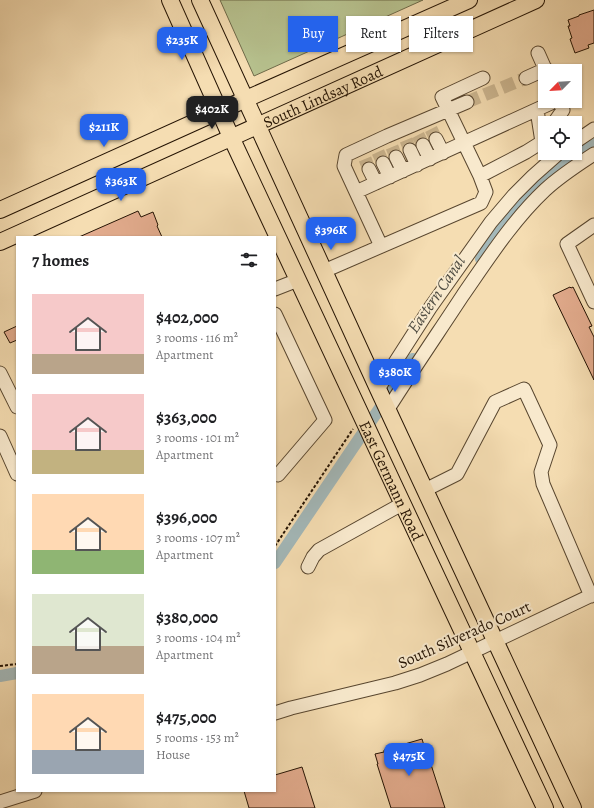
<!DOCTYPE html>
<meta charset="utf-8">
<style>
:root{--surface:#fff;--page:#f2f2f2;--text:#202124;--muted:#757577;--accent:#2563eb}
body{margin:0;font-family:Alegreya,serif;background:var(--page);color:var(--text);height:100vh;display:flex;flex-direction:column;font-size:15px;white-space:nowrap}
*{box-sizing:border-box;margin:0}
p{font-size:13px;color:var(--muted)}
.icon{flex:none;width:22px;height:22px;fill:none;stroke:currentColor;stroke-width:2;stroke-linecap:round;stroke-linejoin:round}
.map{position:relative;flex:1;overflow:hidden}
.details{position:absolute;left:16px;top:236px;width:260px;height:556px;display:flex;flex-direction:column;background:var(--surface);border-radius:0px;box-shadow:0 1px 3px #0004}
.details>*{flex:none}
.guide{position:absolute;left:288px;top:16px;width:246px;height:36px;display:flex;gap:8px}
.needle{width:26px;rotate:246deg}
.buttons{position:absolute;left:538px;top:64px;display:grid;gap:8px}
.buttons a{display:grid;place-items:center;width:44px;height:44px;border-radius:0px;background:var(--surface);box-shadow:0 1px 3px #0004;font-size:20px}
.price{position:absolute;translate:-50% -34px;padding:0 9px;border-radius:8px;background:var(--accent);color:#fff;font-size:13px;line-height:26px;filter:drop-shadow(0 1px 2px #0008)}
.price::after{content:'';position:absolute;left:50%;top:24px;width:12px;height:9px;margin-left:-6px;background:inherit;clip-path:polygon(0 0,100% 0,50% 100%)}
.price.selected{background:#222;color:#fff}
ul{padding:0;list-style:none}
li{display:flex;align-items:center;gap:12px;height:100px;padding:0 16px}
li span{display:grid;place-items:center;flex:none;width:112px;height:80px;border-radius:0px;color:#555}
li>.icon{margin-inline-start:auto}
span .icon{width:48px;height:48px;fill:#fffc;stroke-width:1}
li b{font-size:17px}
h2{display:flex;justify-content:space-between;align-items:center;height:48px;padding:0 16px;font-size:17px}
.chip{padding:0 14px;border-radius:0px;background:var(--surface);box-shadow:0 1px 3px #0004;font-size:14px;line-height:36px}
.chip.selected{background:var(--accent);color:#fff}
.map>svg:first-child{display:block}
.green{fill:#b7c28f;stroke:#6e6a49}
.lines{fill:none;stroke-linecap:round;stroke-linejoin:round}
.canal{stroke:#a3b8b9;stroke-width:12}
.building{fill:#e3ac8e;stroke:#241303}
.minor-tunnel{stroke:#cbb58f;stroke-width:13;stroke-dasharray:13 6;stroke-linecap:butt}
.minor-casing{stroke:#58462f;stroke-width:15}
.major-casing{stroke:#241303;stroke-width:18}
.path{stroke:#241303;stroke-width:2;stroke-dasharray:3 2;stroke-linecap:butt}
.minor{stroke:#f8e9cd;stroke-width:13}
.major{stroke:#f5ddb2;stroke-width:16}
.labels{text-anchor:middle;stroke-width:4;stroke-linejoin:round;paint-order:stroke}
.street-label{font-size:16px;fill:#241303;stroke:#f8e9cd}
.water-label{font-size:17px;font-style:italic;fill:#504d43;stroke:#f8e9cd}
</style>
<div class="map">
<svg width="594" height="808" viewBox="0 0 594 808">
<rect width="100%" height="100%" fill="#f5ddb2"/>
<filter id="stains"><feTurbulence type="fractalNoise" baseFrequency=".005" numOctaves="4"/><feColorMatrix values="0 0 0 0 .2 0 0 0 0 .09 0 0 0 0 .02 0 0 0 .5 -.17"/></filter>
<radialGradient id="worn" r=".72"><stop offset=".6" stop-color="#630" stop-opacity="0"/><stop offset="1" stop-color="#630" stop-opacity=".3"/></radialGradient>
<!-- green -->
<path class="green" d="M 220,0 L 423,0 L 254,76 Z"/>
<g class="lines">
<!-- canal -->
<path class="canal" d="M 481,259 L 504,224 L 546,177 L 594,144
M 275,563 L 413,359
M 0,676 L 17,673"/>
</g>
<!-- building -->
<path class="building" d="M 594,10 L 594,43 L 588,45 L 589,48 L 575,53 L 570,39 L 572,38 L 568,26 L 570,26 L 568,20 L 579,16 L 579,15 Z
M 138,211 L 141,217 L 153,212 L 158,225 L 157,226 L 162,237 L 79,237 Z
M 570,287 L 571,288 L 573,287 L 574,289 L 592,326 L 589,327 L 594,337 L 594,380 L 553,295 Z
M 17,326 L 17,340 L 10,343 L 4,332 Z
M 422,739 L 425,749 L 426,749 L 445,808 L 391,808 L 377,764 L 378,764 L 375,754 L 384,752 L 384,750 Z
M 302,767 L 315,808 L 249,808 L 244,791 L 275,791 L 275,775 Z"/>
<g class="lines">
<!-- minor-tunnel -->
<path class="minor-tunnel" d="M 467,102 L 526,78
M 431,129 L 436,139
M 418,135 L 423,145
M 406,140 L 410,150
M 392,147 L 396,157
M 378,152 L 383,163
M 365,159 L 369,169"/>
<defs>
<path id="minor" d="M 538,53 L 546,71
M 526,78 L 546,69
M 537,110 L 542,142
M 556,120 L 563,110 L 559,101
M 436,139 L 443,153
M 575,142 L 594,129
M 423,145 L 430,159
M 410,150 L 417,165
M 396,157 L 403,171
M 383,163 L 390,177
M 369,169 L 376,183
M 480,176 L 526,152 L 542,142 L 545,137
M 356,192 L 551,103
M 594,225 L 567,244 L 594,302
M 381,246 L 344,166 L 346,155 L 387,136 L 467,102
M 324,271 L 481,203 L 486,192 L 480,176 L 442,97 L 483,78
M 275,289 L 298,280
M 275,314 L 325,420 L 278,475
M 0,373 L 17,407
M 378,389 L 430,308 L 491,222 L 514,195 L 533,176 L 559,153
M 388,409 C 412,371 438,333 463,295 C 488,259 513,220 545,190 C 560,176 577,165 594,154
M 0,436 L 17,474
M 425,490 L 457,474 L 495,402 L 524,389 L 550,445 L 541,472 L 543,484 L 591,596
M 308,567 L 313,557 L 319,550 L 402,504
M 275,713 L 291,708 L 395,683 L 420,675 L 447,664 L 594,594
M 0,802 L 35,791"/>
<g id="major">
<path id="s1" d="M 170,0 L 231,137 L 545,808"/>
<path d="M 200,0 L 378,389 L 573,808"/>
<path d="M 0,210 L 246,99 L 469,0"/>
<path id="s2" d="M 0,242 L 536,0"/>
</g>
</defs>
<!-- minor casing -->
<use href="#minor" class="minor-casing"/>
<!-- major casing -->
<use href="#major" class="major-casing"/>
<!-- path -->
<path class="path" d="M 275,546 L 353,429
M 0,666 L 17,664"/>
<!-- minor -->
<use href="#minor" class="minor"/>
<!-- major -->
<use href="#major" class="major"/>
</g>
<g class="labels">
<!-- street labels -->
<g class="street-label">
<text dy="6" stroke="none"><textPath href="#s2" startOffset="354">South Lindsay Road</textPath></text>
<text dy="6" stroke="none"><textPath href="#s1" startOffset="529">East Germann Road</textPath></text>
<text transform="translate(464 634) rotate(-24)" y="6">South Silverado Court</text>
</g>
<!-- water labels -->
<g class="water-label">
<text transform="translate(436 294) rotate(-56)" y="6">Eastern Canal</text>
</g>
</g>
<rect width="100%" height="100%" filter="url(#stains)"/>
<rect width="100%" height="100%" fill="url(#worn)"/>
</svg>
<div class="buttons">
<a><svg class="needle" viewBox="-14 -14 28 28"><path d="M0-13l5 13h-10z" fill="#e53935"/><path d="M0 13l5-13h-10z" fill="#757577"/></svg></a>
<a><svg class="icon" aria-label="locate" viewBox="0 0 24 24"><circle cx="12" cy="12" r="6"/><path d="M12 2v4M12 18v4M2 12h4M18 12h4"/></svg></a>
</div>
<b class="price" style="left:182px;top:61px">$235K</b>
<b class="price selected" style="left:212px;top:130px">$402K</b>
<b class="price" style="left:104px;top:148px">$211K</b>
<b class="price" style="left:121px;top:202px">$363K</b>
<b class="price" style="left:331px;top:251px">$396K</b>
<b class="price" style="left:395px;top:393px">$380K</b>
<b class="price" style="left:409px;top:777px">$475K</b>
<div class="guide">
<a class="chip selected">Buy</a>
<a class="chip">Rent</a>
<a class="chip">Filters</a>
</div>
<section class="details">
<h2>7 homes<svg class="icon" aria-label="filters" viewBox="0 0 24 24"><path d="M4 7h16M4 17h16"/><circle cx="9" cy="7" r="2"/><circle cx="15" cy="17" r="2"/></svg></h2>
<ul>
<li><span style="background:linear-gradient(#f6c9c9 75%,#b9a48a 0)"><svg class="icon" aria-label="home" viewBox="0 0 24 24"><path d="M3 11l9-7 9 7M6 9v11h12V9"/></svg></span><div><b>$402,000</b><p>3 rooms · 116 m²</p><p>Apartment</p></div></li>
<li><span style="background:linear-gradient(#f6c9c9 70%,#c2b280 0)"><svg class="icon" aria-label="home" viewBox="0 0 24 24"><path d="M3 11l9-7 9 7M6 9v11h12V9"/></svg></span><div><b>$363,000</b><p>3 rooms · 101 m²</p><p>Apartment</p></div></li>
<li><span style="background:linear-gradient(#ffd9b3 70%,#8fb573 0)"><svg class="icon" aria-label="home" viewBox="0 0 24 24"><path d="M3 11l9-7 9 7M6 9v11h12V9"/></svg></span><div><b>$396,000</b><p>3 rooms · 107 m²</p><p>Apartment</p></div></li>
<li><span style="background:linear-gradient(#dfe7d0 65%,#b9a48a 0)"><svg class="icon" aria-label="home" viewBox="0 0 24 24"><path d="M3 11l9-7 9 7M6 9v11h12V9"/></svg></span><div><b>$380,000</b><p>3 rooms · 104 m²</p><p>Apartment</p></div></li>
<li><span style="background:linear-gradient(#ffd9b3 70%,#9aa5b1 0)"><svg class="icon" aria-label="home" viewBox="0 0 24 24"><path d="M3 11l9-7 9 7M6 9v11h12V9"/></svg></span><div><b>$475,000</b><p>5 rooms · 153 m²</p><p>House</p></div></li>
</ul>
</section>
</div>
